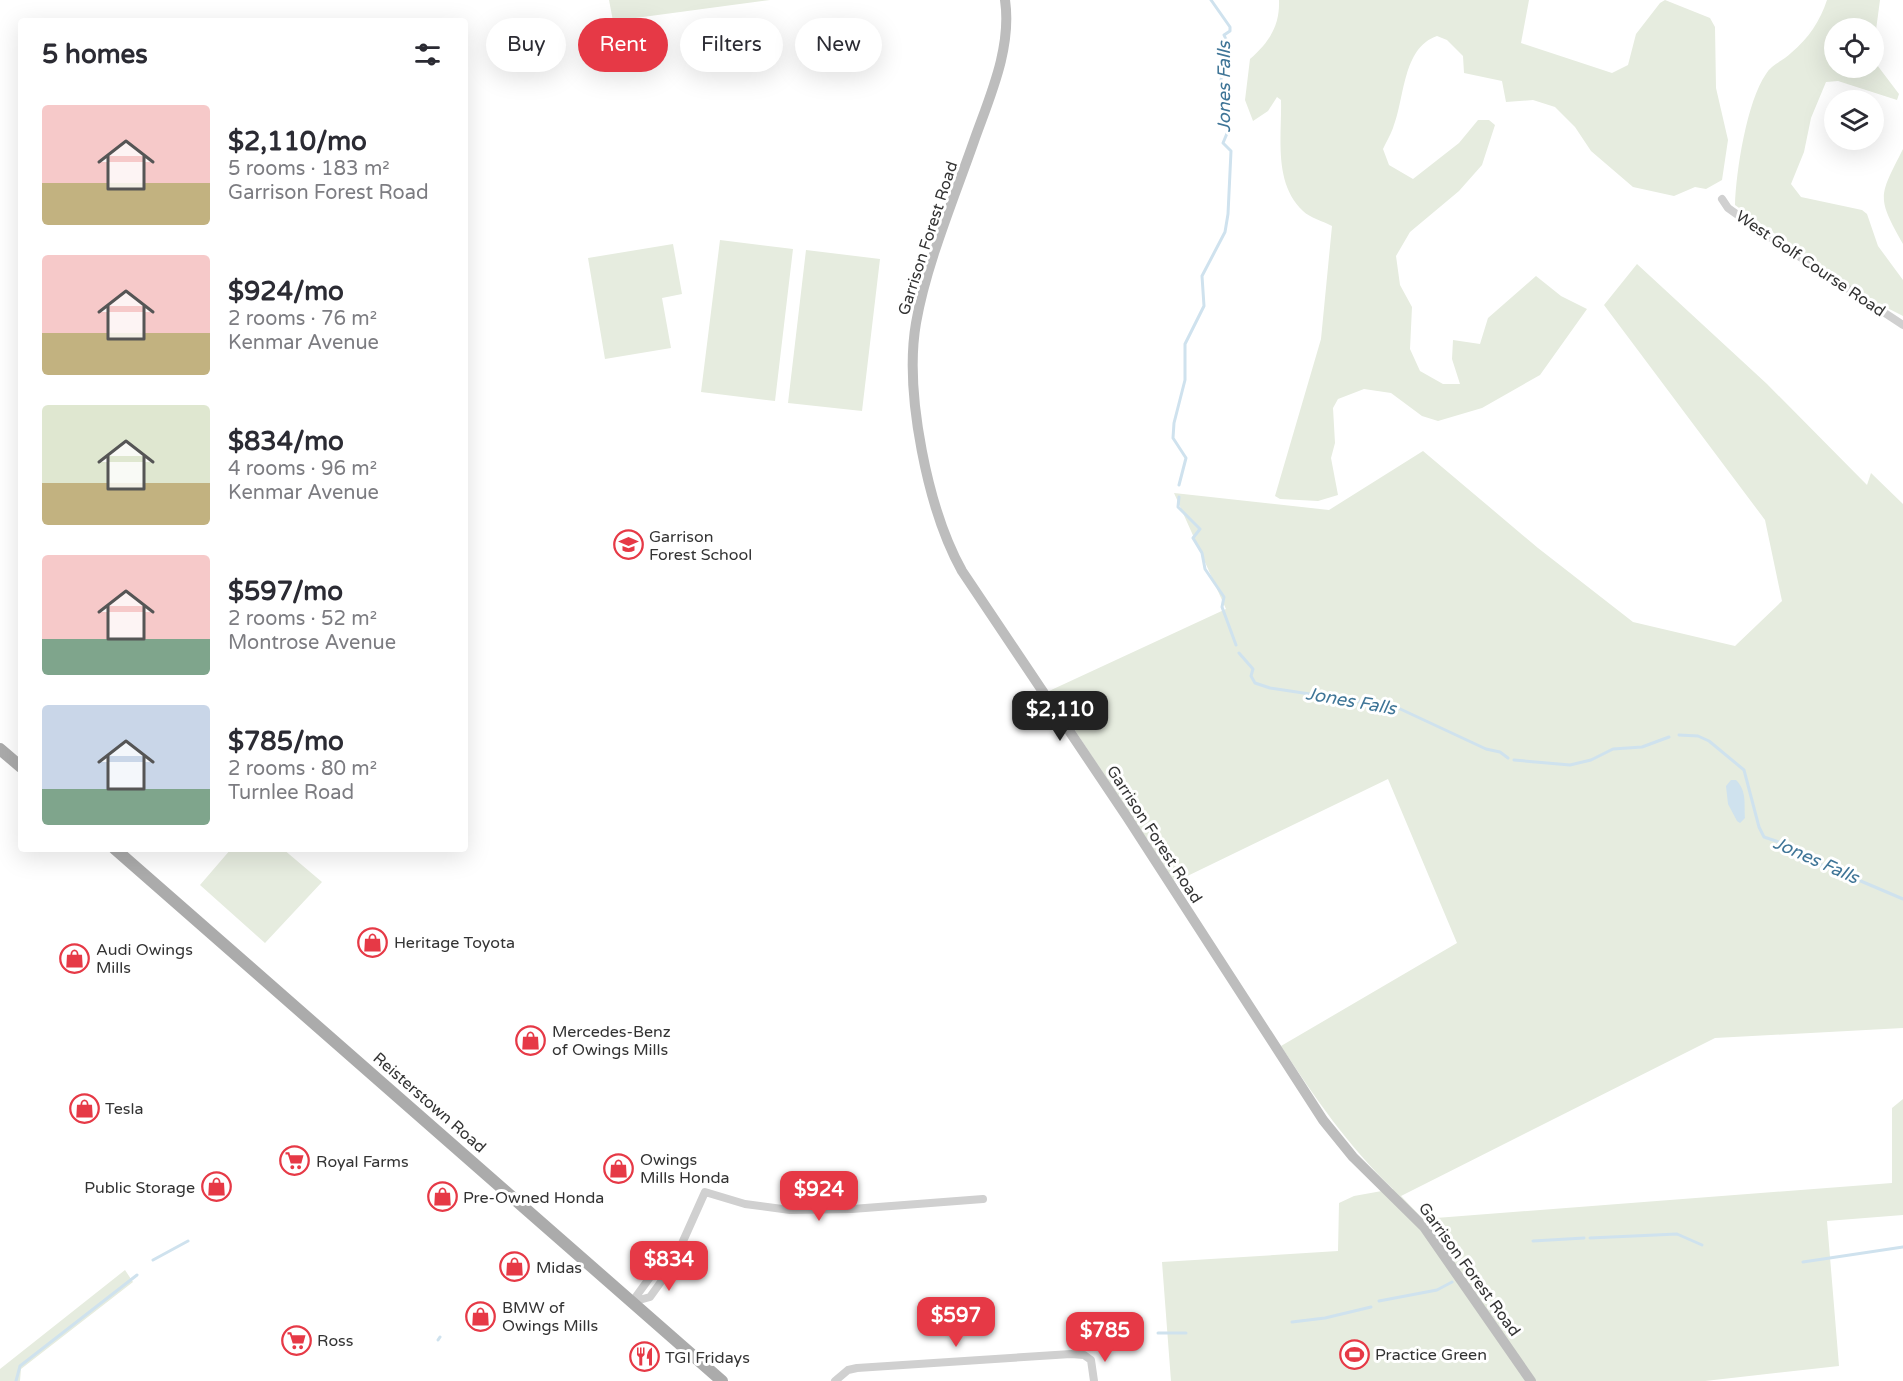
<!DOCTYPE html>
<meta charset="utf-8">
<style>
:root{--surface:#fff;--page:#f2f2f3;--text:#2b2b33;--muted:#7c7c81;--accent:#e63946}
body{margin:0;font-family:"Varela Round",sans-serif;background:var(--page);color:var(--text);height:100vh;display:flex;flex-direction:column;font-size:22px;white-space:nowrap}
*{box-sizing:border-box;margin:0}
p{font-size:20px;color:var(--muted)}
.icon{flex:none;width:33px;height:33px;fill:none;stroke:currentColor;stroke-width:2;stroke-linecap:round;stroke-linejoin:round}
.map{position:relative;flex:1;overflow:hidden}
.panel{position:absolute;left:18px;top:18px;width:450px;height:834px;display:flex;flex-direction:column;background:var(--surface);border-radius:6px;box-shadow:0 6px 24px #0002}
.panel>*{flex:none}
.guide{position:absolute;left:486px;top:18px;width:570px;height:54px;display:flex;gap:12px}
.controls{position:absolute;left:1824px;top:18px;display:grid;gap:12px}
.controls a{display:grid;place-items:center;width:60px;height:60px;border-radius:50%;background:var(--surface);box-shadow:0 6px 24px #0002;font-size:30px}
.price{position:absolute;translate:-50% -51px;padding:0 14px;border-radius:12px;background:var(--accent);color:#fff;font-size:20px;line-height:39px;filter:drop-shadow(0 2px 3px #0008)}
.price::after{content:'';position:absolute;left:50%;top:36px;width:18px;height:14px;margin-left:-9px;background:inherit;clip-path:polygon(0 0,100% 0,50% 100%)}
.price.on{background:#222;color:#fff}
ul{padding:0;list-style:none}
li{display:flex;align-items:center;gap:18px;height:150px;padding:0 24px}
li span{display:grid;place-items:center;flex:none;width:168px;height:120px;border-radius:6px;color:#555}
li>.icon{margin-inline-start:auto}
span .icon{width:72px;height:72px;fill:#fffc;stroke-width:1}
li b{font-size:26px}
h2{display:flex;justify-content:space-between;align-items:center;height:72px;padding:0 24px;font-size:26px}
.pill{padding:0 21px;border-radius:27px;background:var(--surface);box-shadow:0 6px 24px #0002;font-size:21px;line-height:54px}
.pill.on{background:var(--accent);color:#fff}
.map>svg:first-child{display:block}
.green{fill:#e6ecdf}
.water{fill:#cfe2ee}
.lines{fill:none;stroke-linecap:round;stroke-linejoin:round}
.stream{stroke:#cfe2ee;stroke-width:3}
.minor{stroke:#d0d0d0;stroke-width:8}
.secondary{stroke:#bdbdbd;stroke-width:10}
.primary{stroke:#ababab;stroke-width:12}
.labels{text-anchor:middle;stroke-width:6;stroke-linejoin:round;paint-order:stroke}
.street-label{font-size:16px;fill:#333;stroke:#fff}
.poi-label{font-size:16px;fill:#333;stroke:#fff;text-anchor:start}
.water-label{font-size:18px;font-style:italic;fill:#3f7597;stroke:#fff}
</style>
<div class="map">
<svg width="1903" height="1381" viewBox="0 0 1903 1381">
<rect width="100%" height="100%" fill="#fff"/>
<!-- green -->
<path class="green" d="M 609,0 L 770,0 L 613,21 Z
M 1279,0 L 1529,0 L 1521,43 L 1612,73 L 1628,65 L 1636,34 L 1660,3 L 1665,0 L 1710,18 L 1715,27 L 1716,88 L 1728,140 L 1722,180 L 1706,189 L 1695,187 L 1674,196 L 1633,187 L 1591,151 L 1575,127 L 1555,107 L 1533,100 L 1506,102 L 1502,81 L 1464,73 L 1463,56 L 1447,40 L 1437,36 C 1402,48 1405,99 1393,128 C 1390,136 1386,142 1383,149 L 1389,165 L 1413,179 L 1459,143 L 1478,120 L 1489,120 L 1495,125 L 1482,165 L 1459,191 L 1410,232 L 1396,256 L 1400,285 L 1412,307 L 1410,349 L 1420,371 L 1443,384 L 1460,384 L 1452,359 L 1453,340 L 1480,344 L 1488,318 L 1536,276 L 1561,296 L 1587,309 L 1540,375 L 1482,408 L 1438,421 L 1422,416 L 1391,393 L 1364,389 L 1338,399 L 1333,408 L 1335,443 L 1331,458 L 1338,495 L 1318,501 L 1280,499 L 1275,496 L 1321,339 L 1332,226 C 1323,221 1310,218 1303,211 C 1273,183 1282,136 1281,100 L 1277,97 L 1268,111 L 1253,121 L 1245,100 L 1250,59 C 1269,42 1280,26 1279,0 Z
M 1827,0 L 1880,0 L 1874,45 L 1874,28 L 1834,28 L 1834,68 L 1874,68 L 1874,61 L 1899,94 L 1897,100 L 1838,81 L 1826,82 L 1811,118 L 1804,152 L 1791,184 L 1801,197 L 1862,210 L 1867,214 L 1878,246 L 1903,280 L 1903,316 L 1854,291 L 1735,205 C 1736,171 1747,101 1766,74 C 1771,65 1784,60 1791,53 C 1809,38 1820,21 1827,0 Z
M 1903,149 L 1903,244 C 1876,196 1879,197 1903,149 Z
M 720,240 L 793,249 L 775,401 L 701,392 Z
M 673,244 L 682,294 L 662,298 L 671,348 L 605,359 L 588,258 Z
M 806,250 L 880,259 L 862,411 L 788,403 Z
M 1637,264 L 1767,384 L 1867,485 L 1871,473 L 1903,504 L 1903,1028 L 1715,1038 L 1401,1196 L 1423,1219 L 1892,1183 L 1892,1108 L 1903,1099 L 1903,1215 L 1827,1221 L 1839,1366 L 1705,1381 L 1171,1381 L 1162,1262 L 1338,1251 L 1339,1203 L 1354,1196 L 1393,1189 C 1348,1146 1315,1098 1281,1046 L 1457,943 L 1388,779 L 1175,882 L 1049,691 L 1226,609 L 1174,493 L 1329,510 L 1423,451 L 1538,548 L 1633,622 L 1735,646 L 1782,601 L 1765,520 L 1604,305 Z
M 231,849 L 283,849 L 322,882 L 265,943 L 200,885 Z
M 125,1270 L 133,1282 L 21,1369 L 20,1381 L 0,1381 L 0,1369 Z"/>
<!-- water -->
<path class="water" d="M 1731,780 L 1736,780 C 1747,791 1744,803 1745,818 L 1740,823 L 1737,821 L 1728,804 L 1726,786 Z"/>
<g class="lines">
<!-- stream -->
<path class="stream" d="M 1179,485 L 1186,458 L 1173,438 L 1174,423 L 1185,380 L 1185,344 L 1204,306 L 1202,276 L 1225,232 L 1228,214 L 1231,151 L 1223,143 L 1228,131 L 1228,119 L 1225,108 L 1228,97 L 1221,80 L 1228,44 L 1224,35 L 1230,31 L 1230,27 L 1211,0
M 1179,497 L 1178,507 L 1200,529 L 1193,538 L 1202,553 L 1205,569 L 1224,597 L 1222,607 L 1236,645
M 1239,653 L 1253,669 L 1251,676 L 1255,683 L 1270,688 L 1396,707 L 1486,749 L 1500,752 L 1508,758
M 1679,735 L 1698,736 L 1709,741 L 1744,770 L 1759,827 L 1764,837 L 1785,844 L 1819,865 L 1832,866 L 1856,879 L 1903,899
M 1514,760 L 1570,765 L 1591,760 L 1613,749 L 1642,747 L 1669,737
M 1590,1238 L 1677,1234 L 1702,1245
M 1533,1241 L 1584,1238
M 153,1260 L 188,1241
M 1803,1262 L 1903,1247
M 1379,1301 L 1437,1290 L 1452,1282
M 1292,1322 L 1325,1318 L 1371,1307
M 1158,1333 L 1186,1333
M 438,1340 L 440,1337
M 16,1381 L 20,1366 L 137,1275"/>
<!-- minor -->
<path class="minor" d="M 1722,199 L 1728,208 L 1756,228 L 1903,325
M 632,1302 L 650,1297 L 671,1268 L 705,1192 L 745,1204 L 790,1210 L 852,1209 L 983,1199
M 632,1302 L 664,1258 L 676,1251
M 835,1381 L 848,1370 L 857,1368 L 1071,1354 L 1084,1355 L 1091,1360 L 1094,1381"/>
<!-- secondary -->
<path class="secondary" d="M 1005,0 C 1012,48 990,96 974,141 C 954,198 926,265 916,323 C 904,393 928,510 962,571 L 1127,817 L 1323,1120 L 1353,1157 L 1424,1227 L 1531,1381"/>
<!-- primary -->
<path class="primary" d="M 0,749 L 21,767
M 115,849 L 722,1381"/>
</g>
<!-- icons -->
<defs>
<symbol id="school-ring" viewBox="-11 -11 22 22"><circle r="9.5" fill="#fff" stroke="#e63946" stroke-width="1.5"/><path d="M0-5L7-2L0 1L-7-2ZM-4 1L0 2.5L4 1V4Q0 6-4 4Z" fill="#e63946"/></symbol>
<symbol id="shop-ring" viewBox="-11 -11 22 22"><circle r="9.5" fill="#fff" stroke="#e63946" stroke-width="1.5"/><path d="M-5-2.5h2.3a2.7 3.5 0 0 1 5.4 0H5L5.5 6h-11ZM-1.5-2.5h3a1.5 2.3 0 0 0-3 0Z" fill="#e63946"/></symbol>
<symbol id="supermarket-ring" viewBox="-11 -11 22 22"><circle r="9.5" fill="#fff" stroke="#e63946" stroke-width="1.5"/><path d="M-6-5.5h2.5l.6 2H6L4.5 2H-2.5L-4.4-4H-6ZM-1.5 3.2a1.3 1.3 0 1 0 .1 0ZM3 3.2a1.3 1.3 0 1 0 .1 0Z" fill="#e63946"/></symbol>
<symbol id="stadium-ring" viewBox="-11 -11 22 22"><circle r="9.5" fill="#fff" stroke="#e63946" stroke-width="1.5"/><path d="M0-5a6.5 5 0 1 0 0 10a6.5 5 0 1 0 0-10ZM-3.5-1.8h7v3.6h-7Z" fill="#e63946"/></symbol>
<symbol id="restaurant-ring" viewBox="-11 -11 22 22"><circle r="9.5" fill="#fff" stroke="#e63946" stroke-width="1.5"/><path d="M-5-6h1v4h1v-4h1v4h1v-4h1v5L-1.5 .5V6h-2V.5L-5-1ZM5-6V6H3V1.5H1.5Q1.5-4 5-6Z" fill="#e63946"/></symbol>
</defs>
<g fill-rule="evenodd">
<use href="#school-ring" x="612" y="528" width="33" height="33"/>
<use href="#shop-ring" x="356" y="926" width="33" height="33"/>
<use href="#shop-ring" x="58" y="942" width="33" height="33"/>
<use href="#shop-ring" x="514" y="1024" width="33" height="33"/>
<use href="#shop-ring" x="68" y="1092" width="33" height="33"/>
<use href="#supermarket-ring" x="278" y="1144" width="33" height="33"/>
<use href="#shop-ring" x="602" y="1152" width="33" height="33"/>
<use href="#shop-ring" x="200" y="1170" width="33" height="33"/>
<use href="#shop-ring" x="426" y="1180" width="33" height="33"/>
<use href="#shop-ring" x="498" y="1250" width="33" height="33"/>
<use href="#shop-ring" x="464" y="1300" width="33" height="33"/>
<use href="#supermarket-ring" x="280" y="1324" width="33" height="33"/>
<use href="#stadium-ring" x="1338" y="1338" width="33" height="33"/>
<use href="#restaurant-ring" x="628" y="1340" width="33" height="33"/>
</g>
<g class="labels">
<!-- street labels -->
<g class="street-label">
<text transform="translate(927 238) rotate(-72)" y="6">Garrison Forest Road</text>
<text transform="translate(1811 263) rotate(34)" y="6">West Golf Course Road</text>
<text transform="translate(1155 834) rotate(57)" y="6">Garrison Forest Road</text>
<text transform="translate(430 1102) rotate(41)" y="6">Reisterstown Road</text>
<text transform="translate(1470 1269) rotate(54)" y="6">Garrison Forest Road</text>
</g>
<!-- poi labels -->
<g class="poi-label">
<text x="649" y="542">Garrison<tspan x="649" dy="18">Forest School</tspan></text>
<text x="394" y="948">Heritage Toyota</text>
<text x="96" y="955">Audi Owings<tspan x="96" dy="18">Mills</tspan></text>
<text x="552" y="1037">Mercedes-Benz<tspan x="552" dy="18">of Owings Mills</tspan></text>
<text x="105" y="1114">Tesla</text>
<text x="640" y="1165">Owings<tspan x="640" dy="18">Mills Honda</tspan></text>
<text x="316" y="1167">Royal Farms</text>
<text x="195" y="1193" text-anchor="end">Public Storage</text>
<text x="463" y="1203">Pre-Owned Honda</text>
<text x="536" y="1273">Midas</text>
<text x="502" y="1313">BMW of<tspan x="502" dy="18">Owings Mills</tspan></text>
<text x="317" y="1346">Ross</text>
<text x="1375" y="1360">Practice Green</text>
<text x="665" y="1363">TGI Fridays</text>
</g>
<!-- water labels -->
<g class="water-label">
<text transform="translate(1224 87) rotate(-90)" y="6">Jones Falls</text>
<text transform="translate(1351 701) rotate(10)" y="6">Jones Falls</text>
<text transform="translate(1816 860) rotate(24)" y="6">Jones Falls</text>
</g>
</g>
</svg>
<div class="controls">
<a><svg class="icon" aria-label="locate" viewBox="0 0 24 24"><circle cx="12" cy="12" r="6"/><path d="M12 2v4M12 18v4M2 12h4M18 12h4"/></svg></a>
<a><svg class="icon" aria-label="layers" viewBox="0 0 24 24"><path d="M12 4l9 5-9 5-9-5zM3 14l9 5 9-5"/></svg></a>
</div>
<b class="price on" style="left:1060px;top:742px">$2,110</b>
<b class="price" style="left:819px;top:1222px">$924</b>
<b class="price" style="left:669px;top:1292px">$834</b>
<b class="price" style="left:956px;top:1348px">$597</b>
<b class="price" style="left:1105px;top:1363px">$785</b>
<div class="guide">
<a class="pill">Buy</a>
<a class="pill on">Rent</a>
<a class="pill">Filters</a>
<a class="pill">New</a>
</div>
<section class="panel">
<h2>5 homes<svg class="icon" aria-label="filters" viewBox="0 0 24 24"><path d="M4 7h16M4 17h16"/><circle cx="9" cy="7" r="2"/><circle cx="15" cy="17" r="2"/></svg></h2>
<ul>
<li><span style="background:linear-gradient(#f6c9c9 65%,#c2b280 0)"><svg class="icon" aria-label="home" viewBox="0 0 24 24"><path d="M3 11l9-7 9 7M6 9v11h12V9"/></svg></span><div><b>$2,110/mo</b><p>5 rooms · 183 m²</p><p>Garrison Forest Road</p></div></li>
<li><span style="background:linear-gradient(#f6c9c9 65%,#c2b280 0)"><svg class="icon" aria-label="home" viewBox="0 0 24 24"><path d="M3 11l9-7 9 7M6 9v11h12V9"/></svg></span><div><b>$924/mo</b><p>2 rooms · 76 m²</p><p>Kenmar Avenue</p></div></li>
<li><span style="background:linear-gradient(#dfe7d0 65%,#c2b280 0)"><svg class="icon" aria-label="home" viewBox="0 0 24 24"><path d="M3 11l9-7 9 7M6 9v11h12V9"/></svg></span><div><b>$834/mo</b><p>4 rooms · 96 m²</p><p>Kenmar Avenue</p></div></li>
<li><span style="background:linear-gradient(#f6c9c9 70%,#7fa58c 0)"><svg class="icon" aria-label="home" viewBox="0 0 24 24"><path d="M3 11l9-7 9 7M6 9v11h12V9"/></svg></span><div><b>$597/mo</b><p>2 rooms · 52 m²</p><p>Montrose Avenue</p></div></li>
<li><span style="background:linear-gradient(#c9d6e8 70%,#7fa58c 0)"><svg class="icon" aria-label="home" viewBox="0 0 24 24"><path d="M3 11l9-7 9 7M6 9v11h12V9"/></svg></span><div><b>$785/mo</b><p>2 rooms · 80 m²</p><p>Turnlee Road</p></div></li>
</ul>
</section>
</div>
